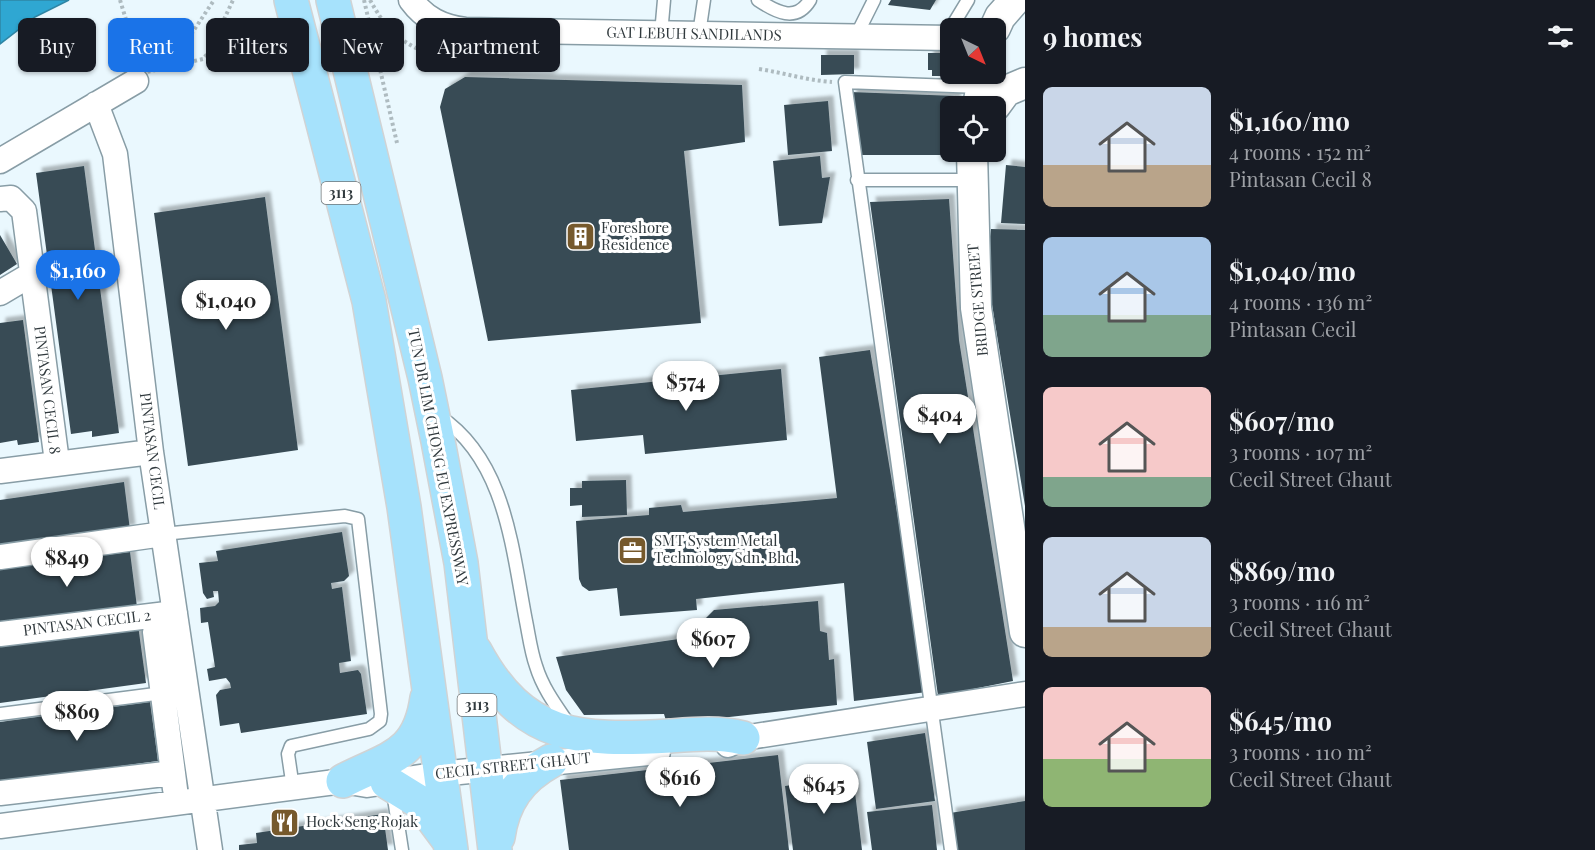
<!DOCTYPE html>
<meta charset="utf-8">
<style>
:root{--surface:#171b24;--page:#242831;--text:#f1f3f6;--muted:#9ea1a6;--accent:#1a73e8}
body{margin:0;font-family:"Playfair Display",serif;background:var(--page);color:var(--text);height:100vh;display:flex;flex-direction:column;font-size:22px;white-space:nowrap}
*{box-sizing:border-box;margin:0}
p{font-size:20px;color:var(--muted)}
.icon{flex:none;width:33px;height:33px;fill:none;stroke:currentColor;stroke-width:2;stroke-linecap:round;stroke-linejoin:round}
.map{position:relative;flex:1;overflow:hidden}
.sheet{display:flex;flex-direction:column;background:var(--surface);width:570px}
.sheet>*{flex:none}
.guide{position:absolute;left:18px;top:18px;width:570px;height:54px;display:flex;gap:12px}
.needle{width:39px;rotate:137deg}
.buttons{position:absolute;left:940px;top:18px;display:grid;gap:12px}
.buttons a{display:grid;place-items:center;width:66px;height:66px;border-radius:9px;background:var(--surface);box-shadow:0 2px 4px #0004;font-size:30px}
.price{position:absolute;translate:-50% -51px;padding:0 14px;border-radius:21px;background:#fff;color:#222;font-size:20px;line-height:39px;filter:drop-shadow(0 2px 3px #0008)}
.price::after{content:'';position:absolute;left:50%;top:36px;width:18px;height:14px;margin-left:-9px;background:inherit;clip-path:polygon(0 0,100% 0,50% 100%)}
.price.on{background:var(--accent);color:#fff}
ul{padding:0;list-style:none}
li{display:flex;align-items:center;gap:18px;height:150px;padding:0 18px}
li span{display:grid;place-items:center;flex:none;width:168px;height:120px;border-radius:9px;color:#555}
li>.icon{margin-inline-start:auto}
span .icon{width:72px;height:72px;fill:#fffc;stroke-width:1}
li b{font-size:26px}
h2{display:flex;justify-content:space-between;align-items:center;height:72px;padding:0 18px;font-size:26px}
.chip{padding:0 21px;border-radius:9px;background:var(--surface);box-shadow:0 2px 4px #0004;font-size:21px;line-height:54px}
.chip.on{background:var(--accent);color:#fff}
main{display:flex;flex:1;min-height:0}
.map>svg:first-child{display:block}
.water{fill:#2fa7d2;stroke:#2f86a5;stroke-width:1.5}
.building{fill:#394c55;filter:url(#shadow)}
.lines{fill:none;stroke-linecap:round;stroke-linejoin:round}
.service-casing{stroke:#889da6;stroke-width:15}
.minor-casing{stroke:#889da6;stroke-width:27}
.tertiary-casing{stroke:#889da6;stroke-width:33}
.trunk-casing{stroke:#d1d3d4;stroke-width:36}
.path{stroke:#aebbc0;stroke-width:4;stroke-dasharray:3 3;stroke-linecap:butt}
.service{stroke:#fff;stroke-width:12}
.minor{stroke:#fff;stroke-width:24}
.tertiary{stroke:#fff;stroke-width:30}
.trunk{stroke:#a6e2fc;stroke-width:33}
.path-bridge{stroke:#aebbc0;stroke-width:4;stroke-dasharray:3 3;stroke-linecap:butt}
.labels{text-anchor:middle;stroke-width:6;stroke-linejoin:round;paint-order:stroke}
.shield{fill:#fff;stroke:#6e7477;stroke-width:1.5}
.shield-label{font-size:14px;font-weight:bold;fill:#30393d}
.street-label{font-size:15px;fill:#30393d;stroke:#fff}
.poi-label{font-size:15px;fill:#30393d;stroke:#fff;text-anchor:start}
</style>
<main>
<div class="map">
<svg width="1025" height="850" viewBox="0 0 1025 850">
<defs>
<filter id="shadow"><feDropShadow dx="5.5" dy="-5.5" stdDeviation="1.5" flood-color="#0004"/></filter>
</defs>
<rect width="100%" height="100%" fill="#eaf8fe"/>
<!-- water -->
<path class="water" d="M 0,0 L 69,0 L 35,17 L 0,44 Z"/>
<!-- building -->
<path class="building" d="M 891,0 L 936,0 L 930,10 L 888,5 Z
M 928,53 L 951,53 L 951,74 L 963,74 L 962,76 L 932,76 L 932,70 L 928,70 Z
M 821,55 L 854,55 L 854,74 L 821,75 Z
M 465,77 L 742,85 L 745,142 L 684,151 L 701,323 L 488,341 L 440,107 L 445,89 Z
M 850,92 L 956,96 L 955,106 L 951,106 L 949,155 L 861,155 Z
M 828,101 L 832,151 L 788,155 L 784,105 Z
M 820,156 L 822,178 L 830,177 L 822,223 L 779,226 L 773,161 Z
M 1006,165 L 1025,167 L 1025,224 L 1001,223 Z
M 84,166 L 119,433 L 92,437 L 92,431 L 71,434 L 36,173 Z
M 265,197 L 298,450 L 188,466 L 154,213 Z
M 949,199 L 959,340 L 1013,681 L 938,696 L 870,202 Z
M 991,229 L 1025,230 L 1025,506 L 986,268 Z
M 0,235 L 17,264 L 0,275 Z
M 23,320 L 39,442 L 18,445 L 17,440 L 0,443 L 0,323 Z
M 870,350 L 927,692 L 854,701 L 844,583 L 696,599 L 697,610 L 620,616 L 617,588 L 589,591 L 582,586 L 579,579 L 576,521 L 649,515 L 649,508 L 681,505 L 683,512 L 837,498 L 819,357 Z
M 781,369 L 787,440 L 645,454 L 643,435 L 576,441 L 571,390 Z
M 626,480 L 627,515 L 582,517 L 582,505 L 570,506 L 570,488 L 582,488 L 582,481 Z
M 124,482 L 130,530 L 0,549 L 0,500 Z
M 342,532 L 349,576 L 344,581 L 331,583 L 332,589 L 342,587 L 351,661 L 339,663 L 340,673 L 358,670 L 361,674 L 367,714 L 241,733 L 239,723 L 220,726 L 216,695 L 220,690 L 231,688 L 230,683 L 226,678 L 209,681 L 207,669 L 215,667 L 208,622 L 201,623 L 200,608 L 215,606 L 219,602 L 218,591 L 213,591 L 214,597 L 207,599 L 203,593 L 199,563 L 218,561 L 216,551 Z
M 130,552 L 137,607 L 0,624 L 0,568 Z
M 818,601 L 820,631 L 827,633 L 829,660 L 834,659 L 837,705 L 667,724 L 664,714 L 584,715 L 566,690 L 556,657 L 699,636 L 697,627 L 714,610 Z
M 138,625 L 146,683 L 0,703 L 0,645 Z
M 150,702 L 158,761 L 0,782 L 0,722 Z
M 925,733 L 935,801 L 876,809 L 867,742 Z
M 778,755 L 789,850 L 569,850 L 560,780 Z
M 853,776 L 862,850 L 793,850 L 785,786 Z
M 1025,801 L 1025,850 L 955,850 L 950,813 Z
M 932,805 L 937,850 L 872,850 L 867,812 Z
M 383,814 L 388,850 L 239,850 L 239,845 L 257,843 L 256,833 Z"/>
<g class="lines">
<defs>
<path id="service" d="M 758,0 C 776,12 796,23 810,0
M 951,28 L 968,0
M 661,34 L 664,0
M 699,34 L 704,0
M 856,36 L 874,0
M 857,180 L 971,180
M 439,416 C 506,460 512,549 526,621 C 529,636 531,652 536,666 C 543,689 557,707 570,726
M 163,534 L 345,516 L 358,519 L 381,714 L 380,721 L 369,729 L 291,746 L 288,754 L 293,788
M 0,714 L 163,693
M 393,792 L 402,850
M 951,850 L 845,82 L 980,87"/>
<path id="minor" d="M 411,0 C 425,19 442,27 465,30 L 951,38
M 96,104 L 115,154 L 151,452 L 210,850
M 0,161 L 136,81
M 0,199 L 11,198 L 24,211 L 57,462
M 0,293 L 32,274
M 0,471 L 151,452
M 0,557 L 163,534
M 155,632 L 175,789
M 0,634 L 175,613
M 728,745 L 743,738 L 1025,694
M 0,793 L 173,773
M 0,826 L 343,781 L 367,785 L 440,774 L 658,752"/>
<path id="tertiary" d="M 995,28 L 1000,17 L 1015,0
M 978,106 L 984,74
M 995,106 L 1006,91 L 1025,83
M 972,152 L 976,308 L 1025,632"/>
<path id="trunk" d="M 291,0 L 369,301 L 404,507 L 451,850
M 333,0 L 425,378 L 438,441 L 461,563 L 495,850
M 475,651 C 523,740 579,741 670,736 C 696,734 719,732 743,738
M 343,781 C 387,758 419,757 427,698
M 387,782 L 421,803 L 447,838
M 498,837 C 503,801 520,778 551,761"/>
</defs>
<!-- service casing -->
<use href="#service" class="service-casing"/>
<!-- minor casing -->
<use href="#minor" class="minor-casing"/>
<!-- tertiary casing -->
<use href="#tertiary" class="tertiary-casing"/>
<!-- trunk casing -->
<use href="#trunk" class="trunk-casing"/>
<!-- path -->
<path class="path" d="M 364,0 L 397,143
M 370,0 C 385,27 396,39 424,52
M 759,69 C 785,73 805,80 832,82
M 152,70 L 180,51 L 214,0"/>
<!-- service -->
<use href="#service" class="service"/>
<!-- minor -->
<use href="#minor" class="minor"/>
<!-- tertiary -->
<use href="#tertiary" class="tertiary"/>
<!-- trunk -->
<use href="#trunk" class="trunk"/>
<!-- path-bridge -->
<path class="path-bridge" d="M 120,0 L 139,62 L 147,72 L 203,59 L 209,52 L 233,0"/>
</g>
<!-- icons -->
<defs>
<symbol id="building-square" viewBox="-11 -11 22 22"><rect x="-9" y="-9" width="18" height="18" rx="4" fill="#76592c" stroke="#fff"/><path d="M-4-6H4V6H1V3H-1V6H-4ZM-2.5-4.3h1.7v1.8h-1.7ZM.8-4.3h1.7v1.8H.8ZM-2.5-1h1.7V.8h-1.7ZM.8-1h1.7V.8H.8Z" fill="#fff"/></symbol>
<symbol id="office-square" viewBox="-11 -11 22 22"><rect x="-9" y="-9" width="18" height="18" rx="4" fill="#76592c" stroke="#fff"/><path d="M-6-3h4V-5.5h4V-3h4V5H-6ZM-1-4.5V-3h2v-1.5ZM-6 0V1H6V0Z" fill="#fff"/></symbol>
<symbol id="restaurant-square" viewBox="-11 -11 22 22"><rect x="-9" y="-9" width="18" height="18" rx="4" fill="#76592c" stroke="#fff"/><path d="M-5-6h1v4h1v-4h1v4h1v-4h1v5L-1.5 .5V6h-2V.5L-5-1ZM5-6V6H3V1.5H1.5Q1.5-4 5-6Z" fill="#fff"/></symbol>
</defs>
<g fill-rule="evenodd">
<use href="#building-square" x="564" y="220" width="33" height="33"/>
<use href="#office-square" x="616" y="534" width="33" height="33"/>
<use href="#restaurant-square" x="268" y="806" width="33" height="33"/>
</g>
<g class="labels">
<!-- shield labels -->
<g class="shield">
<rect x="321.5" y="182" width="39" height="22" rx="4.5"/>
<rect x="457.5" y="694" width="39" height="22" rx="4.5"/>
</g>
<g class="shield-label">
<text x="341" y="198">3113</text>
<text x="477" y="710">3113</text>
</g>
<!-- street labels -->
<g class="street-label">
<text transform="translate(694 34) rotate(1)" y="5">GAT LEBUH SANDILANDS</text>
<text transform="translate(978 300) rotate(-95)" y="5">BRIDGE STREET</text>
<text transform="translate(47 390) rotate(83)" y="5">PINTASAN CECIL 8</text>
<text transform="translate(152 451) rotate(83)" y="5">PINTASAN CECIL</text>
<text transform="translate(438 457) rotate(79)" y="5">TUN DR LIM CHONG EU EXPRESSWAY</text>
<text transform="translate(87 623) rotate(-7)" y="5">PINTASAN CECIL 2</text>
<text transform="translate(513 766) rotate(-6)" y="5">CECIL STREET GHAUT</text>
</g>
<!-- poi labels -->
<g class="poi-label">
<text x="601" y="233">Foreshore<tspan x="601" dy="17">Residence</tspan></text>
<text x="654" y="546">SMT System Metal<tspan x="654" dy="17">Technology Sdn. Bhd.</tspan></text>
<text x="306" y="827">Hock Seng Rojak</text>
</g>
</g>
</svg>
<div class="buttons">
<a><svg class="needle" viewBox="-14 -14 28 28"><path d="M0-13l5 13h-10z" fill="#e53935"/><path d="M0 13l5-13h-10z" fill="#9ea1a6"/></svg></a>
<a><svg class="icon" aria-label="locate" viewBox="0 0 24 24"><circle cx="12" cy="12" r="6"/><path d="M12 2v4M12 18v4M2 12h4M18 12h4"/></svg></a>
</div>
<b class="price on" style="left:78px;top:301px">$1,160</b>
<b class="price" style="left:226px;top:331px">$1,040</b>
<b class="price" style="left:686px;top:412px">$574</b>
<b class="price" style="left:940px;top:445px">$404</b>
<b class="price" style="left:67px;top:588px">$849</b>
<b class="price" style="left:713px;top:669px">$607</b>
<b class="price" style="left:77px;top:742px">$869</b>
<b class="price" style="left:680px;top:808px">$616</b>
<b class="price" style="left:824px;top:815px">$645</b>
<div class="guide">
<a class="chip">Buy</a>
<a class="chip on">Rent</a>
<a class="chip">Filters</a>
<a class="chip">New</a>
<a class="chip">Apartment</a>
</div>
</div>
<section class="sheet">
<h2>9 homes<svg class="icon" aria-label="filters" viewBox="0 0 24 24"><path d="M4 7h16M4 17h16"/><circle cx="9" cy="7" r="2"/><circle cx="15" cy="17" r="2"/></svg></h2>
<ul>
<li><span style="background:linear-gradient(#c9d6e8 65%,#b9a48a 0)"><svg class="icon" aria-label="home" viewBox="0 0 24 24"><path d="M3 11l9-7 9 7M6 9v11h12V9"/></svg></span><div><b>$1,160/mo</b><p>4 rooms · 152 m²</p><p>Pintasan Cecil 8</p></div></li>
<li><span style="background:linear-gradient(#a9c7e8 65%,#7fa58c 0)"><svg class="icon" aria-label="home" viewBox="0 0 24 24"><path d="M3 11l9-7 9 7M6 9v11h12V9"/></svg></span><div><b>$1,040/mo</b><p>4 rooms · 136 m²</p><p>Pintasan Cecil</p></div></li>
<li><span style="background:linear-gradient(#f6c9c9 75%,#7fa58c 0)"><svg class="icon" aria-label="home" viewBox="0 0 24 24"><path d="M3 11l9-7 9 7M6 9v11h12V9"/></svg></span><div><b>$607/mo</b><p>3 rooms · 107 m²</p><p>Cecil Street Ghaut</p></div></li>
<li><span style="background:linear-gradient(#c9d6e8 75%,#b9a48a 0)"><svg class="icon" aria-label="home" viewBox="0 0 24 24"><path d="M3 11l9-7 9 7M6 9v11h12V9"/></svg></span><div><b>$869/mo</b><p>3 rooms · 116 m²</p><p>Cecil Street Ghaut</p></div></li>
<li><span style="background:linear-gradient(#f6c9c9 60%,#8fb573 0)"><svg class="icon" aria-label="home" viewBox="0 0 24 24"><path d="M3 11l9-7 9 7M6 9v11h12V9"/></svg></span><div><b>$645/mo</b><p>3 rooms · 110 m²</p><p>Cecil Street Ghaut</p></div></li>
</ul>
</section>
</main>
